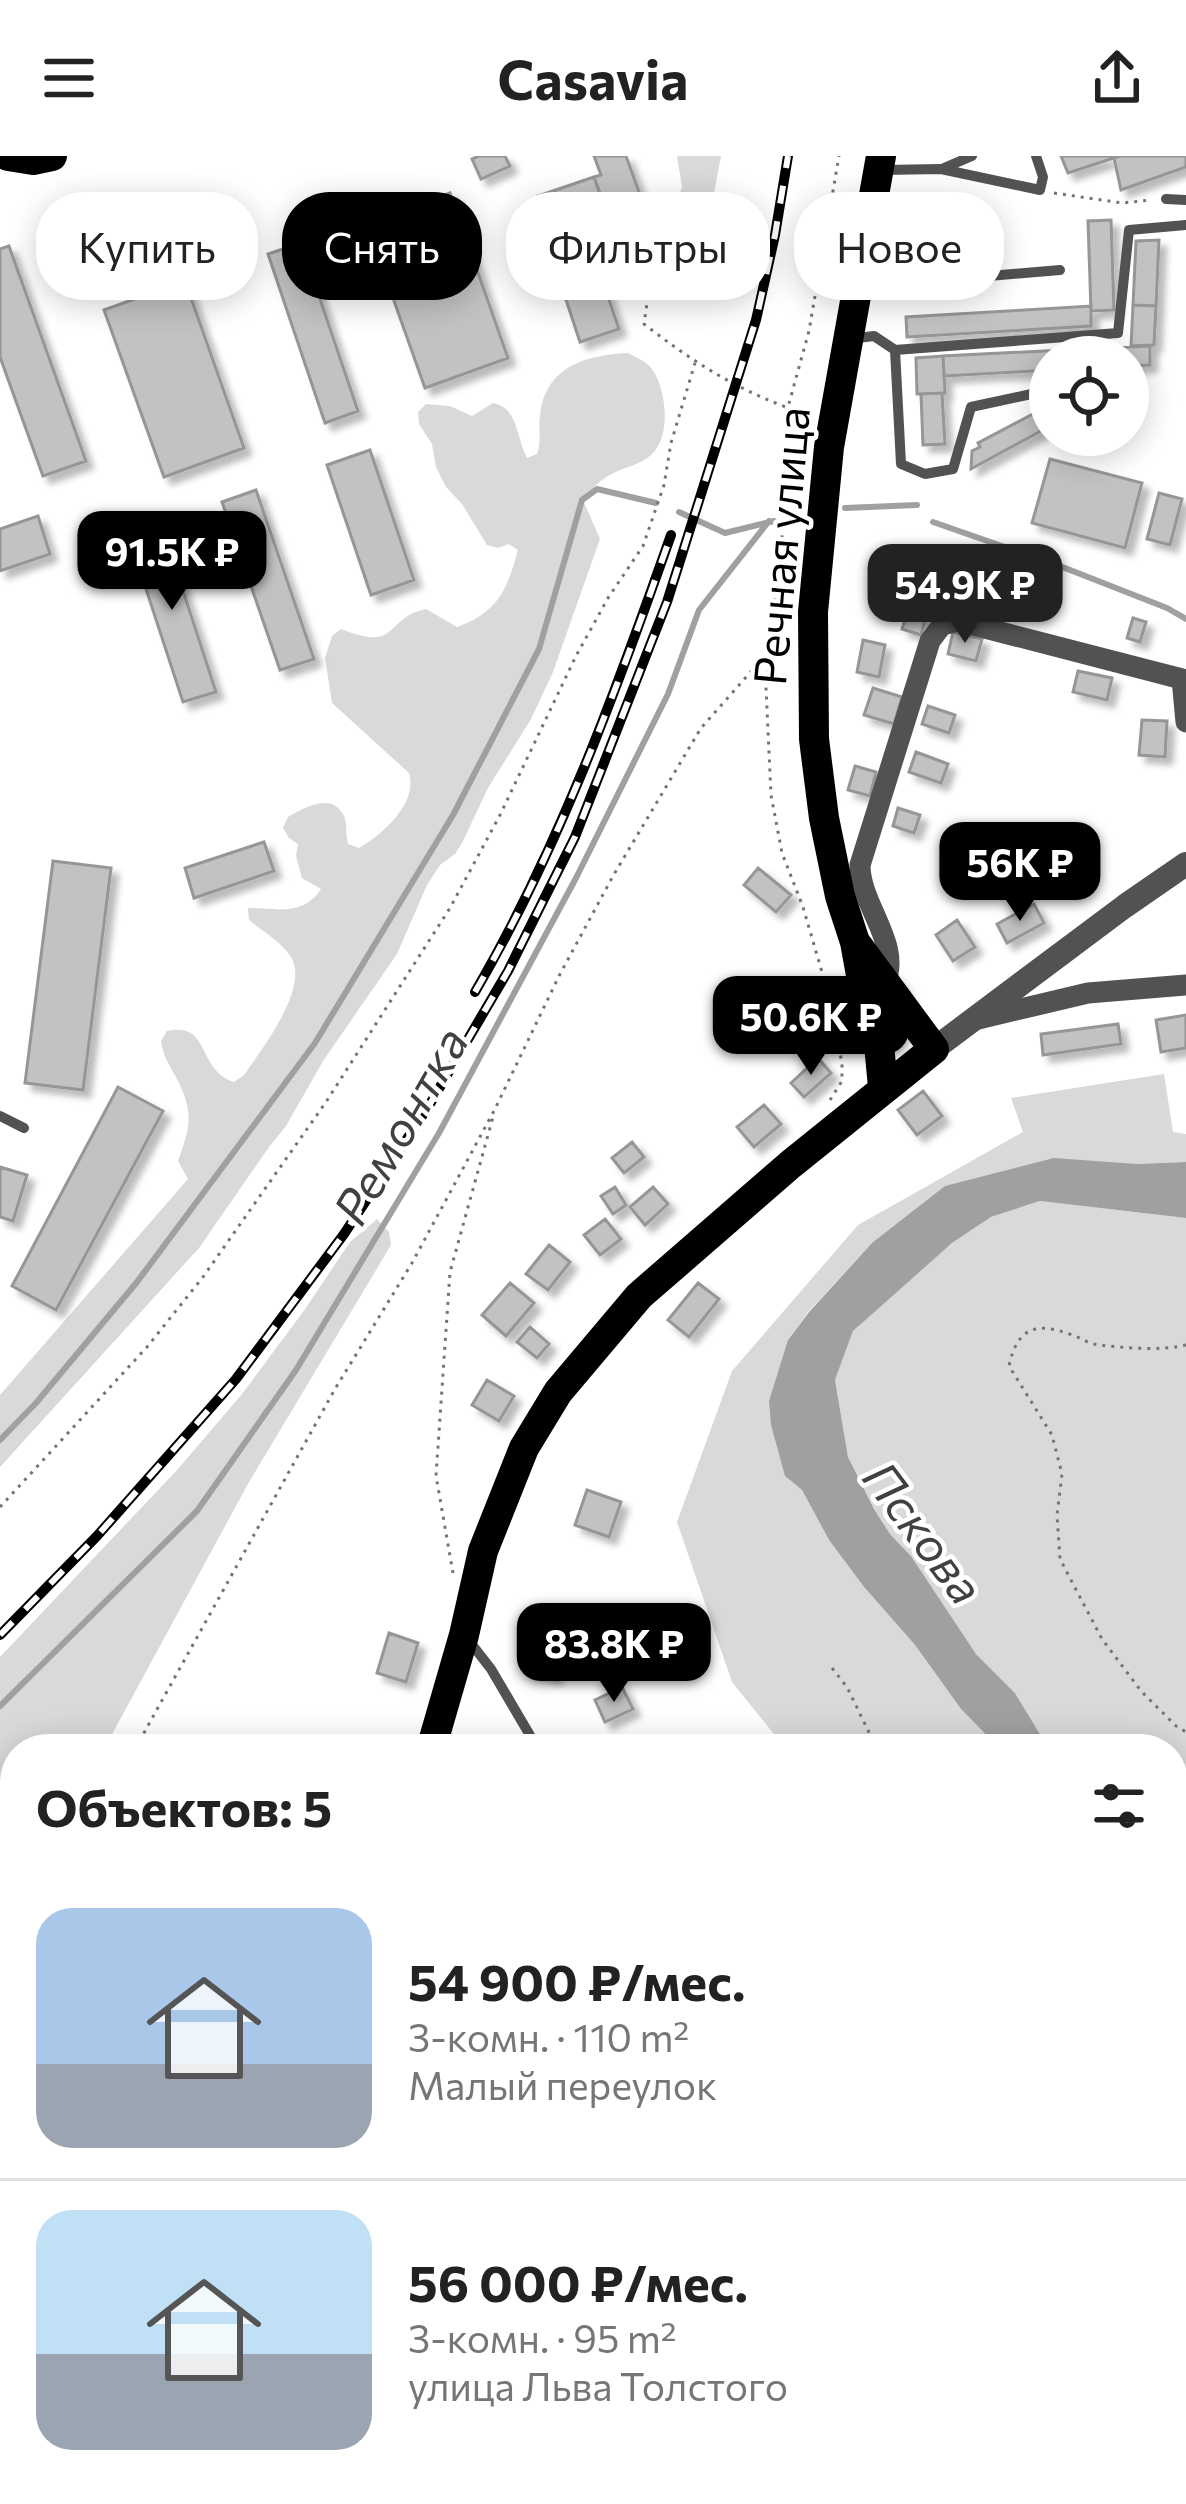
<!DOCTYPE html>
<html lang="ru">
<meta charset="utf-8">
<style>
:root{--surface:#fff;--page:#f6f6f6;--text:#222;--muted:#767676;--line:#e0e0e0;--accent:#000}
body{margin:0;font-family:Commissioner,sans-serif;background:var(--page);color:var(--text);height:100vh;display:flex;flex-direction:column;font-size:45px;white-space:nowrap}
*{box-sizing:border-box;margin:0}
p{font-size:39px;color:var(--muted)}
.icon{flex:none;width:66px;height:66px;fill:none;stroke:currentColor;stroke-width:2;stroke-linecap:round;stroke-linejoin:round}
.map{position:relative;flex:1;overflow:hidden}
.sheet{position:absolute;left:0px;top:1578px;width:1188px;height:771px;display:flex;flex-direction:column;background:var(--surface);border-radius:48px 48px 0 0;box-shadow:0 6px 30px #0003}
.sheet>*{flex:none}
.guide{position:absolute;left:36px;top:36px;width:1116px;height:108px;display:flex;gap:24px}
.tools{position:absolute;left:1029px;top:180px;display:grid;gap:24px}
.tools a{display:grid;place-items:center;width:120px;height:120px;border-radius:50%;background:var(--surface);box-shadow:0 6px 30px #0003;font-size:60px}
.price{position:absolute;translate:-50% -102px;padding:0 27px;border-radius:24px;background:var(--accent);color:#fff;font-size:39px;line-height:78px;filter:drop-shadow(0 3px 6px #0008)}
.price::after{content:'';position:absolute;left:50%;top:72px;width:36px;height:27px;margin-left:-18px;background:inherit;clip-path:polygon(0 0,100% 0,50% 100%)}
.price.on{background:#222;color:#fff}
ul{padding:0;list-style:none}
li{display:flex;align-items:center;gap:36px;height:300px;padding:0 36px}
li+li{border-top:3px solid var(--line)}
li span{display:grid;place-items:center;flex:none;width:336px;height:240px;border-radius:36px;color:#555}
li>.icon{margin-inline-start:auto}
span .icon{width:144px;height:144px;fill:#fffc;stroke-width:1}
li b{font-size:51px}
h2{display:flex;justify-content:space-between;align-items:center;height:144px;padding:0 36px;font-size:51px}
.chip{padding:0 42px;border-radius:48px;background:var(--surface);box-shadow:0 6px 30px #0003;font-size:42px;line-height:108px}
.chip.on{background:var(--accent);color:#fff}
header{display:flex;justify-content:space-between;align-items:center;height:156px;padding:0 36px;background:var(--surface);font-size:54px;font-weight:700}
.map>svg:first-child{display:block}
.green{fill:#d9d9d9}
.water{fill:#a0a0a0}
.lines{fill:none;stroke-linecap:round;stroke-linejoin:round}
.stream{stroke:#a0a0a0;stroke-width:6}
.building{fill:#c2c2c2;stroke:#969696;stroke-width:3;filter:url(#shadow)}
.path{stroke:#747474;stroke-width:3;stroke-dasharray:3 6;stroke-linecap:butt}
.service{stroke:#525252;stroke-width:10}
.minor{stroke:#525252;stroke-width:21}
.tertiary{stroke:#525252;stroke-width:24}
.primary{stroke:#000;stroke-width:30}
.rail-casing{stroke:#000;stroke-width:10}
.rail{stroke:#fff;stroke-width:6;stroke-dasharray:18;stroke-linecap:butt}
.labels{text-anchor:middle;stroke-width:9;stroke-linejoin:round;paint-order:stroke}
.street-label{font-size:45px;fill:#000;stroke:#fff}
.water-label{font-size:48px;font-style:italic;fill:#414141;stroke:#fff}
</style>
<header><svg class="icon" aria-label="menu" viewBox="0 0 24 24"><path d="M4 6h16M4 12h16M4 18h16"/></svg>Casavia<svg class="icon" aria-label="share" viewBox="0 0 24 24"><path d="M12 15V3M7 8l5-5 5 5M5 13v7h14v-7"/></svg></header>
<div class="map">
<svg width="1186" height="2348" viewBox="0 0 1186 2348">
<defs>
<filter id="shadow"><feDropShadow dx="7" dy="7" stdDeviation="3" flood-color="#0004"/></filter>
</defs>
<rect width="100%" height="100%" fill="#fff"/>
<!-- green -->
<path class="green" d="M 677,0 L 721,0 L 707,74 L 663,90 L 682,31 Z
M 628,197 C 637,202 646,205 652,213 C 666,233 671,276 654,296 C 645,306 631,310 620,314 C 603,321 593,330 583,344 L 600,383 L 553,516 L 531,563 L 488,632 L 462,687 L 455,698 L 440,709 L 427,729 L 397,798 L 323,905 L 286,970 L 269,991 L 199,1092 L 0,1311 L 0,1239 L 188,1023 L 178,1005 C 191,969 194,956 176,921 C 169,909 163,899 161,885 L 167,875 C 211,865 196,913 234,926 L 244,919 C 261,894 310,832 291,801 C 282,786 262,775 249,764 L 248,752 C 276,752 303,761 321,733 L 302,722 L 296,700 L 298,688 L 289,682 L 283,672 L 288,661 C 303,652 331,636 343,658 C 348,667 345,678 348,688 L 359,692 C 383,678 418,647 409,617 L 332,547 L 325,502 L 332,480 L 341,473 C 401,497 383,462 426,453 L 457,471 C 498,456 507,434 518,394 L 509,388 L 498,392 L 487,389 L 462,348 L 446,331 L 436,311 L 432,288 L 419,268 L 418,256 L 426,248 L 450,250 L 472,260 L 493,247 C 519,252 516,282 527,302 L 537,298 C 542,284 538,273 540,259 C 546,210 586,199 628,197 Z
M 1164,918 L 1173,976 L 1186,978 L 1186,1006 L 1136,1008 L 872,1087 L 808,1156 L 788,1184 L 785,1320 L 802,1334 L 829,1384 L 864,1431 L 915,1489 L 961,1553 L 1000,1593 L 786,1593 L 732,1526 L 677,1366 L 732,1215 L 858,1069 L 1023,976 L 1011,942 Z
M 1040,1045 L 1186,1062 L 1186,2348 L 825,2348 L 844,2334 L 1173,2334 L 1173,1593 L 1049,1593 L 1015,1537 L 976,1498 L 911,1400 L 890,1378 L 874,1353 L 848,1301 L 835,1224 L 853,1175 L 888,1142 L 952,1087 L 991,1061 Z
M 377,1063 L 389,1076 L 391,1089 L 249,1326 L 104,1593 L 15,1593 L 15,1740 L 0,1763 L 0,1501 L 178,1313 L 242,1238 L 303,1156 L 350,1086 Z
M 15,1873 L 15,2057 L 0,2064 L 0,1892 Z
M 393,2334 L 686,2334 L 701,2348 L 354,2348 Z"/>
<!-- water -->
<path class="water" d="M 1054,1002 L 1136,1008 L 1186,1006 L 1186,1062 L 1040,1045 L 991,1061 L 952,1087 L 853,1175 L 835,1224 L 848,1301 L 874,1353 L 890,1378 L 911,1400 L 976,1498 L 1015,1537 L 1049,1593 L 1000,1593 L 961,1553 L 915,1489 L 864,1431 L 829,1384 L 802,1334 L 785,1320 L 771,1269 L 769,1245 L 788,1184 L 809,1156 L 872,1087 L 945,1030 Z
M 256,2334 L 393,2334 L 354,2348 L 239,2348 Z
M 686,2334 L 843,2334 L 825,2348 L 701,2348 Z"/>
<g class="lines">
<!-- stream -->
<path class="stream" d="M 845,352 L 917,349
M 679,356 L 725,377 L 774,365
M 793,361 L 797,361
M 933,366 L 1065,412 L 1167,452 L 1186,463
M 0,1284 L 36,1247 L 137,1126 L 315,887 L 453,659 L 539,493 L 582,344 L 597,333 L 656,347
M 0,1550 L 197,1355 L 296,1214 L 439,977 L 576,722 L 668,538 L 699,454 L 769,365"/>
</g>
<!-- building -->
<path class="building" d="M 479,0 L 505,0 L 510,10 L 481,23 L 472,3 Z
M 594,0 L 626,0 L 639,36 L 604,48 L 594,21 L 601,19 Z
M 1061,0 L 1120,0 L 1068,17 Z
M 1120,0 L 1186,0 L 1186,11 L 1121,34 L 1114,2 Z
M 594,21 L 605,53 L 581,61 L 619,173 L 580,186 L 543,74 L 549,72 L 538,40 Z
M 450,37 L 508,202 L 425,232 L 366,66 Z
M 929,41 L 953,46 L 939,117 L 915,112 Z
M 649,49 L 657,69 L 628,80 L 620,60 Z
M 1111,64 L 1114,154 L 1091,155 L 1088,65 Z
M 1159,84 L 1156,150 L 1133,149 L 1136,85 Z
M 301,87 L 358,255 L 325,267 L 268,98 Z
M 9,90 L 86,305 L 43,320 L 0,201 L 0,93 Z
M 185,125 L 244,292 L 164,321 L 104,154 Z
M 1133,149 L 1156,150 L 1154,189 L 1131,190 Z
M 1091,150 L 1091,170 L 907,181 L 906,161 Z
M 1150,190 L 1150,209 L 1128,210 L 1128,201 L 1103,201 L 1103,192 Z
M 1103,192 L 1103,201 L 1050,201 L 1050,214 L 944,220 L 943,200 Z
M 943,200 L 945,237 L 917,238 L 916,202 Z
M 942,237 L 945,288 L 923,289 L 921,238 Z
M 1050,249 L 1050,270 L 971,313 L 972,295 L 980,291 L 978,287 Z
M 370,294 L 414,424 L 371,439 L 327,309 Z
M 1050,303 L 1142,327 L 1125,392 L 1032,367 Z
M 256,334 L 314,503 L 280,514 L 222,346 Z
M 1159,337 L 1182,343 L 1170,389 L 1147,383 Z
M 38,360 L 50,398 L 0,415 L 0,373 Z
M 161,367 L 216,536 L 183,546 L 128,378 Z
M 994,423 L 1020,430 L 1013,455 L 987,447 Z
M 909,453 L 927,458 L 921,479 L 902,473 Z
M 1133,462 L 1146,466 L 1140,486 L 1127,482 Z
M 953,476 L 982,483 L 976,505 L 948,498 Z
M 863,484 L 885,489 L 879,521 L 857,516 Z
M 1078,515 L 1112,522 L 1107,544 L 1073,536 Z
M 873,532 L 902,541 L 894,568 L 864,559 Z
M 928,550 L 955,559 L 949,577 L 922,568 Z
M 1142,564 L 1167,565 L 1165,601 L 1139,599 Z
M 916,596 L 948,608 L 941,627 L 909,616 Z
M 855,610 L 876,616 L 870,640 L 848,634 Z
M 898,652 L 920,659 L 914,677 L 893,670 Z
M 264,686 L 274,715 L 194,742 L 185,712 Z
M 53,705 L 111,712 L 83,934 L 25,927 Z
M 758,712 L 791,739 L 776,756 L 744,729 Z
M 1034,748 L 1044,767 L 1007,787 L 997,768 Z
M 957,764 L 975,791 L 953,805 L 936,779 Z
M 786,833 L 804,847 L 783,874 L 765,860 Z
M 1186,859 L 1186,892 L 1161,896 L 1156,864 Z
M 1118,868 L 1121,888 L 1043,899 L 1041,878 Z
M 818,902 L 831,917 L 804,941 L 791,927 Z
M 118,931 L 163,955 L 56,1154 L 12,1130 Z
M 923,935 L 942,960 L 917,979 L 898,954 Z
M 764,949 L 781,968 L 754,991 L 737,971 Z
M 632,986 L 644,1001 L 624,1017 L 612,1002 Z
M 0,1011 L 27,1019 L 13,1065 L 0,1061 Z
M 615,1031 L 626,1049 L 613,1058 L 601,1040 Z
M 653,1031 L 668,1048 L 645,1069 L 630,1051 Z
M 605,1063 L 621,1083 L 600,1099 L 584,1079 Z
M 549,1089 L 570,1106 L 548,1134 L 526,1118 Z
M 510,1127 L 534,1147 L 506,1180 L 482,1159 Z
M 698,1127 L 719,1143 L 689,1181 L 668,1164 Z
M 530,1171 L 549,1188 L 537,1202 L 517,1186 Z
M 487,1224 L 514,1240 L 499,1265 L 472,1249 Z
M 587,1334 L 621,1346 L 609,1381 L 575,1369 Z
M 543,1455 L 571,1463 L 554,1521 L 526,1513 Z
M 613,1466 L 632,1467 L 632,1492 L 612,1492 Z
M 389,1477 L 418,1487 L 406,1526 L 377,1517 Z
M 622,1531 L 633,1553 L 605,1566 L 595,1544 Z
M 73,2334 L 81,2334 L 97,2347 L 62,2348 Z
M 169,2334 L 182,2334 L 189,2338 L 183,2348 L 161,2348 Z"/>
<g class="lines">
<!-- path -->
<path class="path" d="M 1054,37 L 1122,47 L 1151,44
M 657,78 L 644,168 C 689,203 732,231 786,251
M 830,944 L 842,925 L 842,908 L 831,847 L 803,751 L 782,697 L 771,639 L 766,532 L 785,352 L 788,251 L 809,175 L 839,0
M 1186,1189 C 1161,1195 1125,1192 1099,1189 C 1089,1188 1081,1182 1072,1179 C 1036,1165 1017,1172 1009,1210 L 1052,1279 L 1062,1318 L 1057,1359 L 1060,1403 L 1102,1483 L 1141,1535 L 1176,1570 L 1186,1576
M 0,1351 L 147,1191 L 203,1121 L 326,946 L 450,752 L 500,659 L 576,500 L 608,442 L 643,390 L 664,329 L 671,287 L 695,207
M 453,1417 L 436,1320 L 450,1116 L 493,961
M 832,1512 L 847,1531 L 877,1593
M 135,1593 L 335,1233 L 412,1107 L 495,953 L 559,820 L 613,720 L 701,572 L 770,494
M 0,1811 L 15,1788
M 1173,2055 L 1186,2041
M 1173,2153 L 1186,2165"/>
<!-- service -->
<path class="service" d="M 944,12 L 972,0
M 882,14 L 941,13 L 1040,34 L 1043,21 L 1036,0
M 1166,43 L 1186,44
M 862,131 L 1060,114
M 850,183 L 874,180 L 895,194 L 1118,177 L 1129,74 L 1186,69
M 895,194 L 901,308 L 925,318 L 953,313 L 971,251 L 1050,234
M 0,960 L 24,972
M 470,1486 L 491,1513 L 538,1593
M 1173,2295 L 1186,2300"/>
<!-- minor -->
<path class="minor" d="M 885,827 C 902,787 860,750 860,709 L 930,485 L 942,469 L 958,465 L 1182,523 L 1186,566
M 974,864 L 1088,837 L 1186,829
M 0,2315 L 15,2298"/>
<!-- tertiary -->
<path class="tertiary" d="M 934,893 L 1125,750 L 1186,708"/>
<!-- primary -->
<path class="primary" d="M 8,0 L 33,4 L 52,0
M 881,0 L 829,291 L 813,456 L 814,583 L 824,662 L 840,740 L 855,786 L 865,841 L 878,878 L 883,931
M 431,1593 L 464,1479 L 483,1395 L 524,1292 L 558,1236 L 639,1140 L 791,1008 L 934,893 L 855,786
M 123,2348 L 131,2334"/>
<defs>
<path id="rail" d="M 475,836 C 559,692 616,535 671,379
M 0,1479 L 97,1380 L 236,1223 L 344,1078 L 430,948 L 508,815 L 575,681 L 667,446 L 756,164 L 775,79 L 788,0
M 1173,2066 L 1186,2071
M 0,2114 L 15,2107"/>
</defs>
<!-- rail casing -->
<use href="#rail" class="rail-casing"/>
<!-- rail -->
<use href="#rail" class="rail"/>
</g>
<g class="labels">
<!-- street labels -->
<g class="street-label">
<text transform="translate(782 390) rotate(-85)" y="16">Речная улица</text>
</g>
<!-- water labels -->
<g class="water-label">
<text transform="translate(401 970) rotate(-60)" y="17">Ремонтка</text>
<text transform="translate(923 1377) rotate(53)" y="17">Пскова</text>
</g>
</g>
</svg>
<div class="tools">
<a><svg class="icon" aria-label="locate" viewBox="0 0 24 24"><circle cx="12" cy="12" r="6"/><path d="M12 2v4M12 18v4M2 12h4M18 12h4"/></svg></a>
</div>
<b class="price" style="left:172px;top:457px">91.5K ₽</b>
<b class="price on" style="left:965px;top:490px">54.9K ₽</b>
<b class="price" style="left:1020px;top:768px">56K ₽</b>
<b class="price" style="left:811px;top:922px">50.6K ₽</b>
<b class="price" style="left:614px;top:1549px">83.8K ₽</b>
<div class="guide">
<a class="chip">Купить</a>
<a class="chip on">Снять</a>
<a class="chip">Фильтры</a>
<a class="chip">Новое</a>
</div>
<section class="sheet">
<h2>Объектов: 5<svg class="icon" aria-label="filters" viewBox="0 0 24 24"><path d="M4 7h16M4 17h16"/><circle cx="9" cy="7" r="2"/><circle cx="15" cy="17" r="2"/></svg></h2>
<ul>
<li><span style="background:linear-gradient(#a9c7e8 65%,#9aa5b1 0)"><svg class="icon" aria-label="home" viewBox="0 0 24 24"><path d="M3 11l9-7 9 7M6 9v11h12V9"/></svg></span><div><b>54 900 ₽/мес.</b><p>3-комн. · 110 m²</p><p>Малый переулок</p></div></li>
<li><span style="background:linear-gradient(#bfe0f5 60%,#9aa5b1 0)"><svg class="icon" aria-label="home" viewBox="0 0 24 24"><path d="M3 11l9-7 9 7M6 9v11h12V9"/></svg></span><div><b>56 000 ₽/мес.</b><p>3-комн. · 95 m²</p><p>улица Льва Толстого</p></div></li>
</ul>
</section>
</div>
